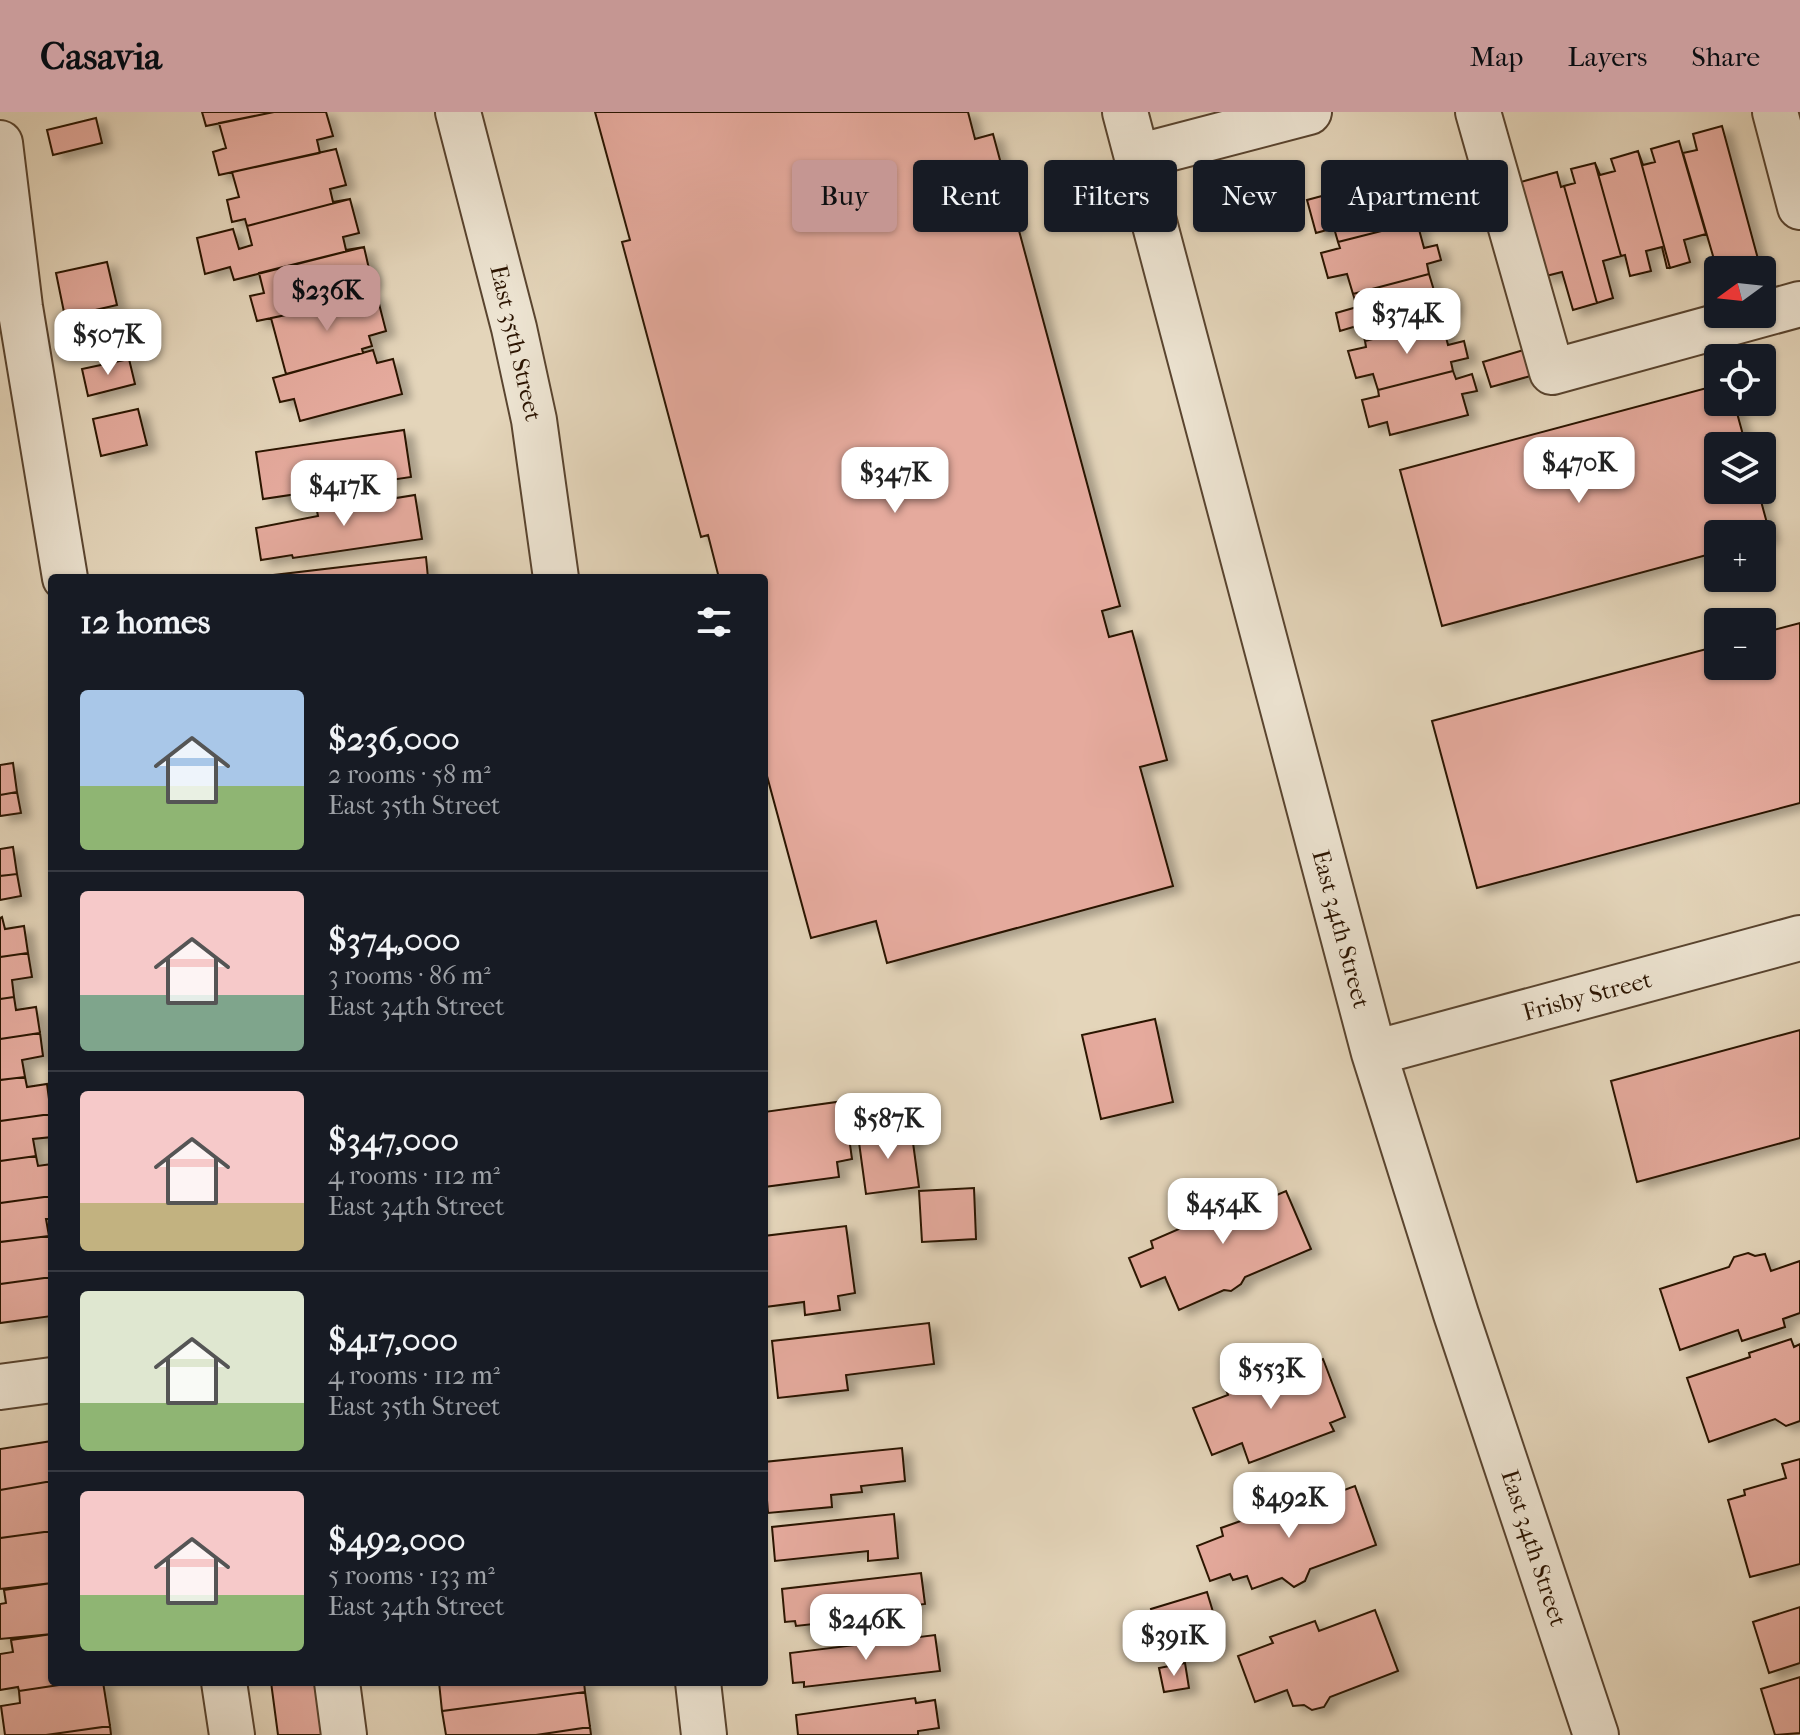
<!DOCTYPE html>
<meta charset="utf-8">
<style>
:root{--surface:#171b24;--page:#242831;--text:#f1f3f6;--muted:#9ea1a6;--line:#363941;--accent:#c59692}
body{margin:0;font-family:"IM FELL French Canon",serif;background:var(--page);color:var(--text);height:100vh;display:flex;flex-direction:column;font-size:30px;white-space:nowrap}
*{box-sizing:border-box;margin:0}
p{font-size:26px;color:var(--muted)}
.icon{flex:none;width:44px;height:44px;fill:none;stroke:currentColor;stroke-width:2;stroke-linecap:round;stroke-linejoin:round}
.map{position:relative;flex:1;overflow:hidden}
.panel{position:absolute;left:48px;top:462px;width:720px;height:1112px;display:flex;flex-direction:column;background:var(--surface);border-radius:8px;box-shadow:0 2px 6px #0004}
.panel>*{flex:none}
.top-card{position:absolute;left:792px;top:48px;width:760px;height:72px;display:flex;gap:16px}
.needle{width:52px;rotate:255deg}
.controls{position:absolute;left:1704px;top:144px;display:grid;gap:16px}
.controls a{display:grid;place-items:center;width:72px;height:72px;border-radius:8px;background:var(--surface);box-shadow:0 2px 6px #0004;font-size:40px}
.price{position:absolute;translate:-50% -68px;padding:0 18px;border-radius:16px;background:#fff;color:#222;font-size:26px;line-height:52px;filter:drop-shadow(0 2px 4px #0008)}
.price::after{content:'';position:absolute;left:50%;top:48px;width:24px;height:18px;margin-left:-12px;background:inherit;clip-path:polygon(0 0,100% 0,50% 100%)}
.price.on{background:var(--accent);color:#111}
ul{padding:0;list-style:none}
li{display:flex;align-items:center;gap:24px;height:200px;padding:0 32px}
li+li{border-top:2px solid var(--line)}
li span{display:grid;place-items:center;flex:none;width:224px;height:160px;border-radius:8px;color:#555}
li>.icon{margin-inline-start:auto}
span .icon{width:96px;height:96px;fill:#fffc;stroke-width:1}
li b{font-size:34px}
h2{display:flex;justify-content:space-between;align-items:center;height:96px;padding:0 32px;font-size:34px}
.tag{padding:0 28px;border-radius:8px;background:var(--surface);box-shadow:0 2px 6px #0004;font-size:28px;line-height:72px}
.tag.on{background:var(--accent);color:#111}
header{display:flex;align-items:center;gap:48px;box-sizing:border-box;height:112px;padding:0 40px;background:var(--accent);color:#111}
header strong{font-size:38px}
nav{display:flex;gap:44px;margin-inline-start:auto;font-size:28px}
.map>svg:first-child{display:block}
.building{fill:#e5aa9d;stroke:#2b1401;stroke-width:2;filter:url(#shadow)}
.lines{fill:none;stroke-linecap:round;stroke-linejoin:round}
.minor-casing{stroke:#59442f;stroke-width:48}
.minor{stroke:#ede4d2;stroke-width:44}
.labels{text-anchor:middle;stroke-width:6;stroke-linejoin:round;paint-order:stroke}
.street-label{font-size:24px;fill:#2b1401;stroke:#ede4d2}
</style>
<header>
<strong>Casavia</strong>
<nav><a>Map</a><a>Layers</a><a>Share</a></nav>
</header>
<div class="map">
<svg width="1800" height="1623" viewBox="0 0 1800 1623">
<defs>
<filter id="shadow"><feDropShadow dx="9" dy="5" stdDeviation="4" flood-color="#0004"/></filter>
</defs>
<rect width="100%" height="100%" fill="#e4d5ba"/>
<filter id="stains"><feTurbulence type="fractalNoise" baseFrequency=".0025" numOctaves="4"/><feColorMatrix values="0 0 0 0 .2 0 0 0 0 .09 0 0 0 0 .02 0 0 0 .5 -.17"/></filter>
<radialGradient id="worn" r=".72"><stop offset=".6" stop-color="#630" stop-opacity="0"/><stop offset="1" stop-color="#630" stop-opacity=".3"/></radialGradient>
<!-- building -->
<path class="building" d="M 202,0 L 274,0 L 206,14 Z
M 274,0 L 326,0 L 333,24 L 317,28 L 320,41 L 219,63 L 213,40 L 226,36 L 219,11 Z
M 595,0 L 968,0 L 975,27 L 993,22 L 1120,494 L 1102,499 L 1109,525 L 1132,519 L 1167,648 L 1140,655 L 1173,774 L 887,851 L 876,809 L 811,826 L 764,653 L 764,466 L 719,466 L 708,423 L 701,425 L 622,130 L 630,128 Z
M 96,6 L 102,31 L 53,43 L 47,18 Z
M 1722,14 L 1761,158 L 1718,158 L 1718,161 L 1683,41 L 1697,38 L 1693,22 Z
M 1679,29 L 1706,122 L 1684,128 L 1690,150 L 1670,156 L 1638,39 L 1643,53 L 1655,50 L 1651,37 Z
M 336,37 L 346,73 L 330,77 L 333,90 L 350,87 L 247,114 L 245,107 L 232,110 L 227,88 L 239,85 L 232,60 Z
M 1638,39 L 1670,156 L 1667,156 L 1662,135 L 1646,139 L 1651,159 L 1630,164 L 1625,143 L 1621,144 L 1595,51 L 1600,63 L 1615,59 L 1611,47 Z
M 1595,51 L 1621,144 L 1603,149 L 1613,186 L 1597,191 L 1564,74 L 1575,71 L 1571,57 Z
M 1557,60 L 1561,75 L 1564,74 L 1597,191 L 1573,198 L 1562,160 L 1542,165 L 1517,71 Z
M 1404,62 L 1411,89 L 1424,86 L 1428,102 L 1416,105 L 1417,110 L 1338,130 L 1334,116 L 1316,121 L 1307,88 Z
M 350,87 L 359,121 L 343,125 L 346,138 L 364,135 L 234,168 L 230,155 L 205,162 L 197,126 L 233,117 L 239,137 L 252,133 L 247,114 Z
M 1417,110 L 1424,136 L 1437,133 L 1441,148 L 1427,152 L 1429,162 L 1353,182 L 1347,162 L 1328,166 L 1321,141 L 1340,136 L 1338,130 Z
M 364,135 L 372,170 L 356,174 L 359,187 L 377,184 L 257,209 L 250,184 L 264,181 L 259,161 Z
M 107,150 L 117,193 L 65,205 L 56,161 Z
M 1429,162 L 1436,185 L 1451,181 L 1454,198 L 1441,201 L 1442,209 L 1365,229 L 1360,213 L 1340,219 L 1336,201 L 1357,195 L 1353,182 Z
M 377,184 L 386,219 L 369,224 L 372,234 L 362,237 L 363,241 L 286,262 L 271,206 Z
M 1442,209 L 1448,233 L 1464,229 L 1468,246 L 1451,250 L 1453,259 L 1378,278 L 1373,262 L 1356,266 L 1348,239 L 1366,235 L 1365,229 Z
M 1527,237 L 1534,263 L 1491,275 L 1483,250 Z
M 373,238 L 377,251 L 393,247 L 402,282 L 300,309 L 294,287 L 280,290 L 273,266 Z
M 129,247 L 135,272 L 88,284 L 82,257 Z
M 1453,259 L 1456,267 L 1472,262 L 1477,279 L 1462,282 L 1468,303 L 1390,323 L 1387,310 L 1369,315 L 1362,288 L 1379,284 L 1378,278 Z
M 1718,273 L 1718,290 L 1734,290 L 1746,334 L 1718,334 L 1718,378 L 1758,378 L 1771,426 L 1762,428 L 1762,422 L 1718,422 L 1718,440 L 1442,514 L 1400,358 Z
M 138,297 L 147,333 L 101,344 L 93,307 Z
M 404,318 L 411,365 L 263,387 L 256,340 Z
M 395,382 L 396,386 L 415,383 L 422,427 L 293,446 L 292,443 L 261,448 L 256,416 L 318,404 L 316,394 Z
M 426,445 L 428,466 L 274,466 L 274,463 Z
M 1800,511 L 1800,691 L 1477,776 L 1432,609 L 1718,534 L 1718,554 L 1762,554 L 1762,521 Z
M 13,651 L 17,680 L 0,683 L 0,653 Z
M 17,680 L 21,701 L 0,704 L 0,683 Z
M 13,735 L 17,762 L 0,764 L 0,737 Z
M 17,762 L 21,784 L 0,788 L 0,764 Z
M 2,805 L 5,817 L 24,814 L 28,841 L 0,845 L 0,806 Z
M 28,841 L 32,865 L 12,868 L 14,885 L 0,887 L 0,845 Z
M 14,885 L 16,898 L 36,895 L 40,921 L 0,927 L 0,887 Z
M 1155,907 L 1173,990 L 1101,1007 L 1082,923 Z
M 1800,918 L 1800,1026 L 1637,1070 L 1611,969 Z
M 40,921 L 43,944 L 22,948 L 25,965 L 0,968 L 0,927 Z
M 25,965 L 27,975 L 47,972 L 51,1002 L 0,1009 L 0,968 Z
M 844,989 L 852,1047 L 837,1050 L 839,1065 L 764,1075 L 764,1000 Z
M 51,1002 L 52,1025 L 33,1027 L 36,1044 L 0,1049 L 0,1009 Z
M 911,1016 L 919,1075 L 866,1082 L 858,1023 Z
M 36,1044 L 38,1054 L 52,1052 L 52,1084 L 0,1091 L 0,1049 Z
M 1263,1070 L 1270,1086 L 1286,1079 L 1311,1137 L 1245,1165 L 1241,1172 L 1231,1179 L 1224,1178 L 1179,1198 L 1165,1165 L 1141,1175 L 1129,1146 L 1153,1136 L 1151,1129 L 1186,1114 L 1183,1105 Z
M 974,1076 L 976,1127 L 922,1130 L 919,1079 Z
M 52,1084 L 52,1107 L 46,1107 L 49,1124 L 0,1130 L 0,1091 Z
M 846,1114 L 855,1181 L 838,1184 L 840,1198 L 805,1203 L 804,1190 L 765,1195 L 764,1124 Z
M 49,1124 L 52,1137 L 52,1165 L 0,1172 L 0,1130 Z
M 1748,1141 L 1755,1144 L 1765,1142 L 1771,1159 L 1800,1149 L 1800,1201 L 1783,1207 L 1785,1215 L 1742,1229 L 1738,1218 L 1680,1238 L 1660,1177 L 1729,1155 L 1734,1145 Z
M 52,1165 L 52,1204 L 0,1211 L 0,1172 Z
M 929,1211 L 934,1252 L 846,1263 L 848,1278 L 778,1286 L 772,1229 Z
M 1791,1227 L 1794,1235 L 1800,1232 L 1800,1309 L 1786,1314 L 1775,1307 L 1709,1330 L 1687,1266 L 1750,1245 L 1749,1241 Z
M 1323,1247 L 1345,1305 L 1330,1311 L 1334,1319 L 1249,1351 L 1242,1331 L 1212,1343 L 1193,1296 L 1228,1283 L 1224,1272 L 1267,1255 L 1271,1266 Z
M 52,1329 L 52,1369 L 0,1378 L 0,1337 Z
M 902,1336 L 905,1369 L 861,1374 L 862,1380 L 831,1383 L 832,1395 L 768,1401 L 764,1350 Z
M 1800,1347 L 1800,1452 L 1750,1465 L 1728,1388 L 1745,1383 L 1744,1378 L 1786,1366 L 1782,1352 Z
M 52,1369 L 52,1419 L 0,1426 L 0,1378 Z
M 1355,1374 L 1376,1433 L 1310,1457 L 1305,1469 L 1294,1475 L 1282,1466 L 1252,1477 L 1247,1464 L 1233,1468 L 1230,1462 L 1210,1469 L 1197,1434 L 1223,1424 L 1221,1416 L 1255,1404 L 1252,1397 L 1292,1381 L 1298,1395 Z
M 894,1402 L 898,1446 L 868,1449 L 868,1439 L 775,1449 L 772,1415 Z
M 52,1419 L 52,1471 L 0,1477 L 0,1426 Z
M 921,1461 L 925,1492 L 875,1498 L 876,1505 L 796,1514 L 795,1509 L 785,1510 L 782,1477 Z
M 52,1471 L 52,1522 L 0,1527 L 0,1492 L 6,1491 L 4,1478 Z
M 1207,1480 L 1223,1533 L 1167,1550 L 1151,1497 Z
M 1800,1495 L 1800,1551 L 1769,1561 L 1753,1510 Z
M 1375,1498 L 1398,1559 L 1330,1585 L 1324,1595 L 1312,1598 L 1304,1593 L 1293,1594 L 1287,1578 L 1255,1590 L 1238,1544 L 1273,1531 L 1270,1525 L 1315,1509 L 1319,1519 Z
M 52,1522 L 52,1570 L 79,1570 L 19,1579 L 18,1575 L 0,1578 L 0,1542 L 13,1540 L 11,1528 Z
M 935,1523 L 940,1559 L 804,1575 L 804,1570 L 793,1571 L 790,1541 Z
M 1185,1551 L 1189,1576 L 1164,1580 L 1159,1556 Z
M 1800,1565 L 1800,1621 L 1775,1623 L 1761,1577 Z
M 79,1570 L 103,1570 L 110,1614 L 46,1623 L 5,1623 L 1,1594 L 20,1591 L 19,1579 Z
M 271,1570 L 325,1570 L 332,1623 L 278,1623 Z
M 439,1570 L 584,1570 L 585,1580 L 442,1599 Z
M 585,1580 L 590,1615 L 536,1623 L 446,1623 L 442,1599 Z
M 915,1586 L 916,1591 L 935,1588 L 939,1616 L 918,1619 L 918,1623 L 798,1623 L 796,1603 Z
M 110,1614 L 111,1623 L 46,1623 Z
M 590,1615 L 591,1623 L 536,1623 Z"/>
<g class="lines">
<defs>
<path id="minor" d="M 458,0 L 514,216 L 534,308 L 556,466
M 1125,0 L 1374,941 L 1456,1202 L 1596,1623
M 1478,0 L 1552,260 L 1800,192
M 1775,0 L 1800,95
M 0,31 L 20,195 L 65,466
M 1137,45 L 1309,0
M 1374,941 L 1800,826
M 0,1275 L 52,1268
M 224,1570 L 232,1623
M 337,1570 L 344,1623
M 698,1570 L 704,1623"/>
</defs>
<!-- minor casing -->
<use href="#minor" class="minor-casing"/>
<!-- minor -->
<use href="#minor" class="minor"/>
</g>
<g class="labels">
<!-- street labels -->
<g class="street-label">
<text transform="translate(516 231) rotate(77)" y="8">East 35th Street</text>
<text transform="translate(1341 817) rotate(75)" y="8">East 34th Street</text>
<text transform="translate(1587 884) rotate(-15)" y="8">Frisby Street</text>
<text transform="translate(1534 1436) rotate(72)" y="8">East 34th Street</text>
</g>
</g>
<rect width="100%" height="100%" filter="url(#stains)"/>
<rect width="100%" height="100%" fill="url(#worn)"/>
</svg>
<div class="controls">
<a><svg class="needle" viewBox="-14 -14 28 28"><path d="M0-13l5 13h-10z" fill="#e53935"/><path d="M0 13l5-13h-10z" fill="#9ea1a6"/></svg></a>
<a><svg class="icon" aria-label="locate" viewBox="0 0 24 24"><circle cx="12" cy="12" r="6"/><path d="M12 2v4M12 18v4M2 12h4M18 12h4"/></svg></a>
<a><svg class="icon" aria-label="layers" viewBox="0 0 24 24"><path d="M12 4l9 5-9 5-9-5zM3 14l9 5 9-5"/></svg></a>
<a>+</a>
<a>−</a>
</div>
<b class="price on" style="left:327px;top:221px">$236K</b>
<b class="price" style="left:1407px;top:244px">$374K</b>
<b class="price" style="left:108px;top:265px">$507K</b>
<b class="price" style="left:1579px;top:393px">$470K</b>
<b class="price" style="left:895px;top:403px">$347K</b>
<b class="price" style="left:344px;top:416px">$417K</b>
<b class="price" style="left:888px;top:1049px">$587K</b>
<b class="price" style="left:1223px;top:1134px">$454K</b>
<b class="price" style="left:1271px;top:1299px">$553K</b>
<b class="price" style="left:1289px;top:1428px">$492K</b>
<b class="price" style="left:866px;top:1550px">$246K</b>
<b class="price" style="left:1174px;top:1566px">$391K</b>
<div class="top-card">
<a class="tag on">Buy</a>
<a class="tag">Rent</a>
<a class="tag">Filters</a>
<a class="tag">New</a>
<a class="tag">Apartment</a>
</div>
<section class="panel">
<h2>12 homes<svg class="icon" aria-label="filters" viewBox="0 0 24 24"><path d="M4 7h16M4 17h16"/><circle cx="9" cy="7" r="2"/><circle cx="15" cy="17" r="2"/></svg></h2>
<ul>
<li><span style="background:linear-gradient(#a9c7e8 60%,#8fb573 0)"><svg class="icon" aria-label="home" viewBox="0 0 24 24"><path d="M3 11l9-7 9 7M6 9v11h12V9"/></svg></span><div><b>$236,000</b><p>2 rooms · 58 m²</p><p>East 35th Street</p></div></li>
<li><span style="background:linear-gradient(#f6c9c9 65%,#7fa58c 0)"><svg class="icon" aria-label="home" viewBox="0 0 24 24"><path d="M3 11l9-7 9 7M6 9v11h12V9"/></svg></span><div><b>$374,000</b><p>3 rooms · 86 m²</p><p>East 34th Street</p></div></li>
<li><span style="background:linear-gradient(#f6c9c9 70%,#c2b280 0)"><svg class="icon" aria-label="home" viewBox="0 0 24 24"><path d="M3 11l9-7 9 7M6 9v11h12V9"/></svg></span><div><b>$347,000</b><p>4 rooms · 112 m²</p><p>East 34th Street</p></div></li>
<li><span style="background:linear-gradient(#dfe7d0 70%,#8fb573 0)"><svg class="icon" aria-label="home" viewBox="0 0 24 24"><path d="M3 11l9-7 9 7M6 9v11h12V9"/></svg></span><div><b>$417,000</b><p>4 rooms · 112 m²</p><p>East 35th Street</p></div></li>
<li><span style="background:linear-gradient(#f6c9c9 65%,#8fb573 0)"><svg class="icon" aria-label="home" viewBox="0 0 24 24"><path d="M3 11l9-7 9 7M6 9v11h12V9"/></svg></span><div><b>$492,000</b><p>5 rooms · 133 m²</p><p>East 34th Street</p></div></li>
</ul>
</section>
</div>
